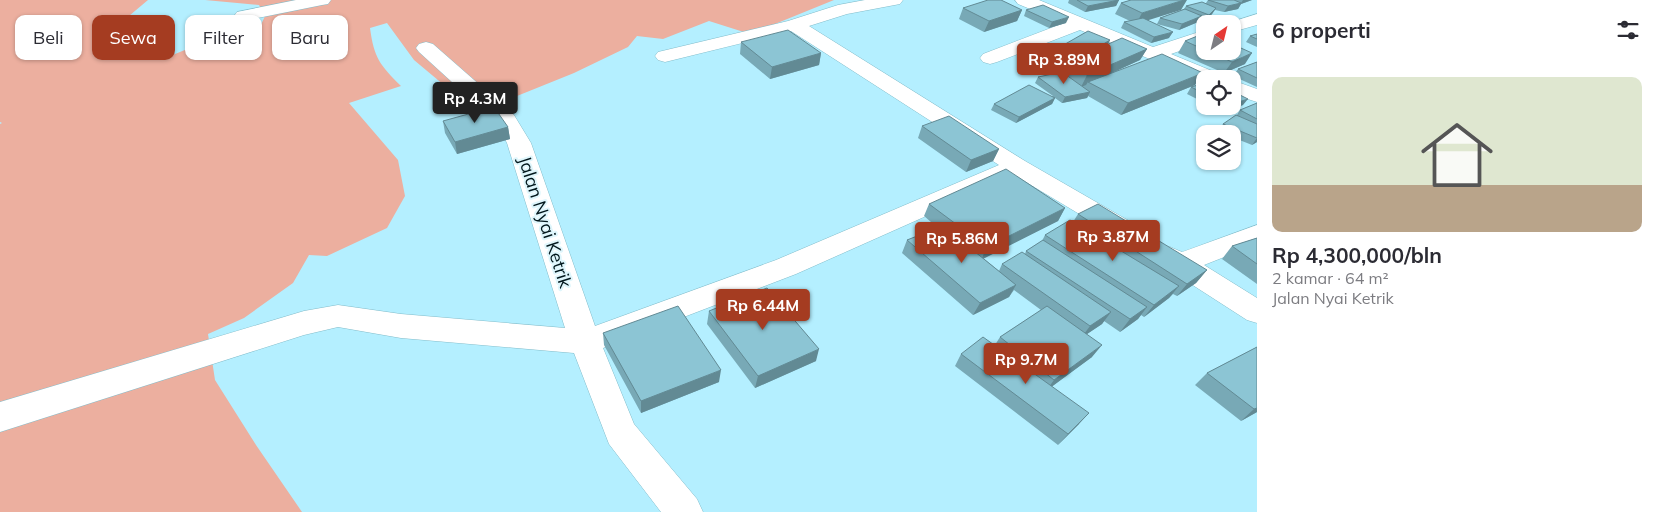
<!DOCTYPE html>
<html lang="id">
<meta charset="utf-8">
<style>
:root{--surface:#fff;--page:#f7f7f7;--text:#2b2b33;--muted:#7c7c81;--accent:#a53c21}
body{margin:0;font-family:Mulish,sans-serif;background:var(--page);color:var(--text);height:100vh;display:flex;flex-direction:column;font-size:19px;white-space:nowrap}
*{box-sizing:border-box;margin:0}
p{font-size:16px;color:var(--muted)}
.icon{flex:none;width:28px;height:28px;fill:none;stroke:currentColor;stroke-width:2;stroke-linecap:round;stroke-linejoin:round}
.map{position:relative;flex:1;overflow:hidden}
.side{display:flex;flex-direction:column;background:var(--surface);width:400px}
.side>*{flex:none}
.guide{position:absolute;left:15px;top:15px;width:475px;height:45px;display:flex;gap:10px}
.needle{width:32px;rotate:35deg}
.controls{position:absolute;left:1196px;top:15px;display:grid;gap:10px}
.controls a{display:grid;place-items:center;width:45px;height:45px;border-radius:10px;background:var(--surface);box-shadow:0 1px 4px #0004;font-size:25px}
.price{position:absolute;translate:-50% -42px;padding:0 11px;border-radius:5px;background:var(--accent);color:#fff;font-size:16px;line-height:32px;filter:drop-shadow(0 1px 2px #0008)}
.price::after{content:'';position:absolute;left:50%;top:30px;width:15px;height:11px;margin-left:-8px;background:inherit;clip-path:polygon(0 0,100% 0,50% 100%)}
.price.on{background:#222;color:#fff}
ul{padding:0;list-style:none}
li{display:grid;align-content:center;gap:10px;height:265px;padding:0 15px}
li span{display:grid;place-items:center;height:155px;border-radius:10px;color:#555}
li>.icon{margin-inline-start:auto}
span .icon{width:90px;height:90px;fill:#fffc;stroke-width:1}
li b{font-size:21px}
h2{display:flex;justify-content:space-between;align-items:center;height:60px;padding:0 15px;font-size:21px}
.pill{padding:0 18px;border-radius:10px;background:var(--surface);box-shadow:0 1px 4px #0004;font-size:18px;line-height:45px}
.pill.on{background:var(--accent);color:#fff}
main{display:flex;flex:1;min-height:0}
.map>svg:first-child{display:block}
.green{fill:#ecaf9f}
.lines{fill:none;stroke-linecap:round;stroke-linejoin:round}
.minor-casing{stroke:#82bcca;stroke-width:1}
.minor{fill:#fff;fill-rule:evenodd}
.wall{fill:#78a9b6}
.shaded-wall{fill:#628a94}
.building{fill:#8cc5d4;stroke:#628a94}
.labels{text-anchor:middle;stroke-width:4;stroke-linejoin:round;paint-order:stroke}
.street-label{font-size:18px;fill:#01161b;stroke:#dff6fc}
</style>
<main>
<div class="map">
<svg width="1257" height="512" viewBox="0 0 1257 512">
<rect width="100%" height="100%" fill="#b4efff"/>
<!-- green -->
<path class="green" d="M 0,0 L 148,0 L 123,21 L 114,58 L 163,59 L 209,40 L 260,27 L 265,16 L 259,5 L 205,0 L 834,0 L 750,34 L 709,21 L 663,39 L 637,36 L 628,47 L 574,73 L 512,98 L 463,101 L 414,60 L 387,23 L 370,28 C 374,58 380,65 401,86 L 349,103 L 398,160 L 405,196 L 387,228 L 327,256 L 309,255 L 293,283 L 244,318 L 208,334 L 215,380 L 256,445 L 302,512 L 0,512 L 0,124 L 2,123 L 0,122 Z"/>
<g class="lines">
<defs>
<path id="minor" d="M 296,0 L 331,0 L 328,4 L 322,5 L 243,21 L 237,20 L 234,16 L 237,12 Z
M 865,0 L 903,0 L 900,4 L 847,14 L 809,26 L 1025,161 L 1129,221 L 1133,227 L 1129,233 L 1120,236 L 1111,233 L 1016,176 L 796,274 L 603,348 L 634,424 L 697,499 L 703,512 L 661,512 L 609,444 L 574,353 L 401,338 L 338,327 L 304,335 L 0,432 L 0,402 L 304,311 L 338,305 L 401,314 L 565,328 L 507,143 L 497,123 L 419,52 L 416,48 L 419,44 L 426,42 L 433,44 L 514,115 L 531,143 L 595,326 L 776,260 L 999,165 L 791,31 L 665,62 L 658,60 L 655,56 L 658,52 L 788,21 L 838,5 Z
M 1015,0 L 1039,0 L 1153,47 L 1205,30 L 1205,42 L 1171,54 L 1222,75 L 1225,79 L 1205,79 L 1205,82 L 1080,30 L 997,62 L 990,64 L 983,62 L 980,58 L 983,54 L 1064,23 L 1018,4 Z
M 1257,14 L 1257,25 L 1232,32 L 1232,24 L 1225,24 Z
M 1232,80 L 1257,89 L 1257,102 L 1232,94 Z
M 1257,225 L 1257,244 L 1204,265 L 1257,298 L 1257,323 L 1247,320 L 1160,264 L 1156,257 L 1160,250 L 1170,247 L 1182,252 Z"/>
</defs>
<!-- minor casing -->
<use href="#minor" class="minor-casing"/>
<!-- minor -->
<use href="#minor" class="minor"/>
</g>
<!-- wall -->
<path class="wall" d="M 1069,0 L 1119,0 L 1116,6 L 1085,12 L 1068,3 Z
M 1131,0 L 1148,20 L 1169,38 L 1151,43 L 1121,28 L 1124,22 L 1130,21 L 1115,14 L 1121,3 Z
M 1208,0 L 1252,0 L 1241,4 L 1238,9 L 1224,12 L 1215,10 L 1212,14 L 1205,21 L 1200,18 L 1198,22 L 1179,30 L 1157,24 L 1160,18 L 1184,9 L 1186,6 L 1206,3 Z
M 963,8 L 1022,10 L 1017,21 L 984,32 L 959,19 Z
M 1026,10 L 1066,23 L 1049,28 L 1024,16 Z
M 1205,33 L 1205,51 L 1232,51 L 1245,64 L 1224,73 L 1178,53 L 1185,41 Z
M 1257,34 L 1257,47 L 1246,42 L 1250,36 Z
M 1110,40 L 1108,44 L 1147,49 L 1140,60 L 1118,70 L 1195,85 L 1121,115 L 1088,96 L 1087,98 L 1062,103 L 1055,98 L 1052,104 L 1016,123 L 991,110 L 994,104 L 1053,96 L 1035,83 L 1038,77 L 1059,73 L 1063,64 L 1072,60 L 1057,53 L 1060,47 Z
M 741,42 L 821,53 L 819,65 L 770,79 L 740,54 Z
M 1257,62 L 1257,87 L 1233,76 L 1238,69 Z
M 1205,83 L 1205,103 L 1187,94 L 1191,87 Z
M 1257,103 L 1257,142 L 1252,145 L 1232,137 L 1232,134 L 1226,134 L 1218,130 L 1223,124 L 1237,115 L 1240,110 Z
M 1243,105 L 1223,113 L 1211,106 L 1232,106 Z
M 443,121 L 508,127 L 510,139 L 457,154 L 445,133 Z
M 922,126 L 999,149 L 993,161 L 966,172 L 918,138 Z
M 929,204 L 1065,208 L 1058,221 L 983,258 L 999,271 L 1002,264 L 1025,254 L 1026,251 L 1042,241 L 1045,235 L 1073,222 L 1078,214 L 1207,270 L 1196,283 L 1177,296 L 1173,294 L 1169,298 L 1144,317 L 1141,315 L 1138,319 L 1120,332 L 1104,321 L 1102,324 L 1087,334 L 1092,357 L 1052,386 L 1079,424 L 1058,445 L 955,366 L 961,354 L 995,345 L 1000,337 L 1041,310 L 1014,290 L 1009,297 L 973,315 L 902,253 L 907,240 L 938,228 L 924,216 Z
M 1257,238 L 1257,284 L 1222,259 L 1232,246 Z
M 709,311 L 816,361 L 755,388 L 707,324 Z
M 603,333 L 719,382 L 641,413 L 604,345 Z
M 1257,347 L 1257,412 L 1241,421 L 1195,385 L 1207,373 Z"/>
<!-- shaded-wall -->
<path class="shaded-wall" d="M 1119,0 L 1116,6 L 1085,12 L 1088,6 Z
M 1184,0 L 1187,0 L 1181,10 L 1136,24 L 1142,13 Z
M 1243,0 L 1252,0 L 1241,4 L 1238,9 L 1224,12 L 1228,6 L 1241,3 Z
M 1216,8 L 1212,14 L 1205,21 L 1209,15 Z
M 1022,10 L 1017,21 L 984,32 L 989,21 Z
M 1202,16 L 1198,22 L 1179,30 L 1182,24 Z
M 1069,17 L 1066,23 L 1049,28 L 1052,22 Z
M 1173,32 L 1169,38 L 1151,43 L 1154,37 Z
M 1110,40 L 1107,46 L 1082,57 Z
M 1147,49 L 1140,60 L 1090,83 L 1088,82 L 1086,85 L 1081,87 L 1087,75 Z
M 821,53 L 819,65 L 770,79 L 772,67 Z
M 1252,53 L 1245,64 L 1224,73 L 1232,62 Z
M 1203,73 L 1195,85 L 1121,115 L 1128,103 Z
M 1090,92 L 1087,98 L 1062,103 L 1065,97 Z
M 1055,98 L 1052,104 L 1016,123 L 1019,117 Z
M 1248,99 L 1243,105 L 1223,113 L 1228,106 L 1232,106 L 1232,104 Z
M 508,127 L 510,139 L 457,154 L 455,142 Z
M 1257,138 L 1257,142 L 1252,145 Z
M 999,149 L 993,161 L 966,172 L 971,160 Z
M 1065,208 L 1058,221 L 981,260 L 987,247 Z
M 1207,270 L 1196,283 L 1177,296 L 1187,284 Z
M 1016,285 L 1009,297 L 973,315 L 980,303 Z
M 1179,286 L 1169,298 L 1144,317 L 1154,305 Z
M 1147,307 L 1138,319 L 1120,332 L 1130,319 Z
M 1111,312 L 1102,324 L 1081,338 L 1090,326 Z
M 1102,345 L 1092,357 L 1046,391 L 1054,380 Z
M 819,349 L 816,361 L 755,388 L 758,376 Z
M 721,370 L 719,382 L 641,413 L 641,401 Z
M 1257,408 L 1257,412 L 1241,421 L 1254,409 Z
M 1089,413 L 1079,424 L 1058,445 L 1068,434 Z"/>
<!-- building -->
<path class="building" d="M 988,0 L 1001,0 L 1022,10 L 989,21 L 963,8 Z
M 1077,0 L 1119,0 L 1088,6 Z
M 1131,0 L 1184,0 L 1142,13 L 1121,3 Z
M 1208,0 L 1234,0 L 1241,3 L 1228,6 Z
M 1202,2 L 1216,8 L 1209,15 L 1186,6 Z
M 1043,5 L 1069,17 L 1052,22 L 1026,10 Z
M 1185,9 L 1202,16 L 1182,24 L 1160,18 Z
M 1143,18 L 1173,32 L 1154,37 L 1124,22 Z
M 788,30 L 821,53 L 772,67 L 741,42 Z
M 1088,31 L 1110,40 L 1090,52 L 1081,56 L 1060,47 Z
M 1205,33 L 1205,50 L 1185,41 Z
M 1257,34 L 1257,39 L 1250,36 Z
M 1122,38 L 1147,49 L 1087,75 L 1063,64 Z
M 1232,44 L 1252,53 L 1232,62 L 1208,51 L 1232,51 Z
M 1162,54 L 1203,73 L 1128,103 L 1088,82 Z
M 1257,62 L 1257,78 L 1238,69 Z
M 1062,72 L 1090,92 L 1065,97 L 1038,77 Z
M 1205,83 L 1205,94 L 1191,87 Z
M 1029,85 L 1055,98 L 1019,117 L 994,104 Z
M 1232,91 L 1248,99 L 1232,104 Z
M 1257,103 L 1257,119 L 1240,110 Z
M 494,107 L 508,127 L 455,142 L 443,121 Z
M 1236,115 L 1257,124 L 1257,138 L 1223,124 Z
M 949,116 L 999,149 L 971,160 L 922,126 Z
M 1006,169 L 1065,208 L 987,247 L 929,204 Z
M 1098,204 L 1207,270 L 1187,284 L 1078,214 Z
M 1070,220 L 1179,286 L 1154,305 L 1045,235 Z
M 943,226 L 1016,285 L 980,303 L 907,240 Z
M 1257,238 L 1257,264 L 1232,246 Z
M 1043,240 L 1147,307 L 1130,319 L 1026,251 Z
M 1022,252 L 1111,312 L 1090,326 L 1002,264 Z
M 767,288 L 819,349 L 758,376 L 709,311 Z
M 678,306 L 721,370 L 641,401 L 603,333 Z
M 1047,306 L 1102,345 L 1054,380 L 1000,337 Z
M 983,337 L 1089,413 L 1068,434 L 961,354 Z
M 1257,347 L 1257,408 L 1254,409 L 1207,373 Z"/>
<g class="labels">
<!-- street labels -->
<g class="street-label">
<text transform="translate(545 222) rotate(72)" y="6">Jalan Nyai Ketrik</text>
</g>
</g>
</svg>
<div class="controls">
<a><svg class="needle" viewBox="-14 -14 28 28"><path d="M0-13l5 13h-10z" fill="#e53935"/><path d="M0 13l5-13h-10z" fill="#7c7c81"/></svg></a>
<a><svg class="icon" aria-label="locate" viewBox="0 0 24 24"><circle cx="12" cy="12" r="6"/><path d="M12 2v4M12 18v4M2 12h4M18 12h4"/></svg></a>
<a><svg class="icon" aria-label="layers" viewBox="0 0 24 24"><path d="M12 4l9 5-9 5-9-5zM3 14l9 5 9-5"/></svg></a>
</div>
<b class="price" style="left:1064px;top:85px">Rp 3.89M</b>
<b class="price on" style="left:475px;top:124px">Rp 4.3M</b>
<b class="price" style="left:1113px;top:262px">Rp 3.87M</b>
<b class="price" style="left:962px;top:264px">Rp 5.86M</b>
<b class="price" style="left:763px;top:331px">Rp 6.44M</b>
<b class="price" style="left:1026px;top:385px">Rp 9.7M</b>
<div class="guide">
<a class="pill">Beli</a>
<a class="pill on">Sewa</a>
<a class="pill">Filter</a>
<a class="pill">Baru</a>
</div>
</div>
<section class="side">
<h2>6 properti<svg class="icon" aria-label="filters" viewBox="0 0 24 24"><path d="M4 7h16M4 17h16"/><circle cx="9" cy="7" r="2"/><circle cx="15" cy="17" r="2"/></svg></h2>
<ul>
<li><span style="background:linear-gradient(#dfe7d0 70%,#b9a48a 0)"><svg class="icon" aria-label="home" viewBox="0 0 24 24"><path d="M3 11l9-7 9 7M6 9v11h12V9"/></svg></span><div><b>Rp 4,300,000/bln</b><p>2 kamar · 64 m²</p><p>Jalan Nyai Ketrik</p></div></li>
</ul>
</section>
</main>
